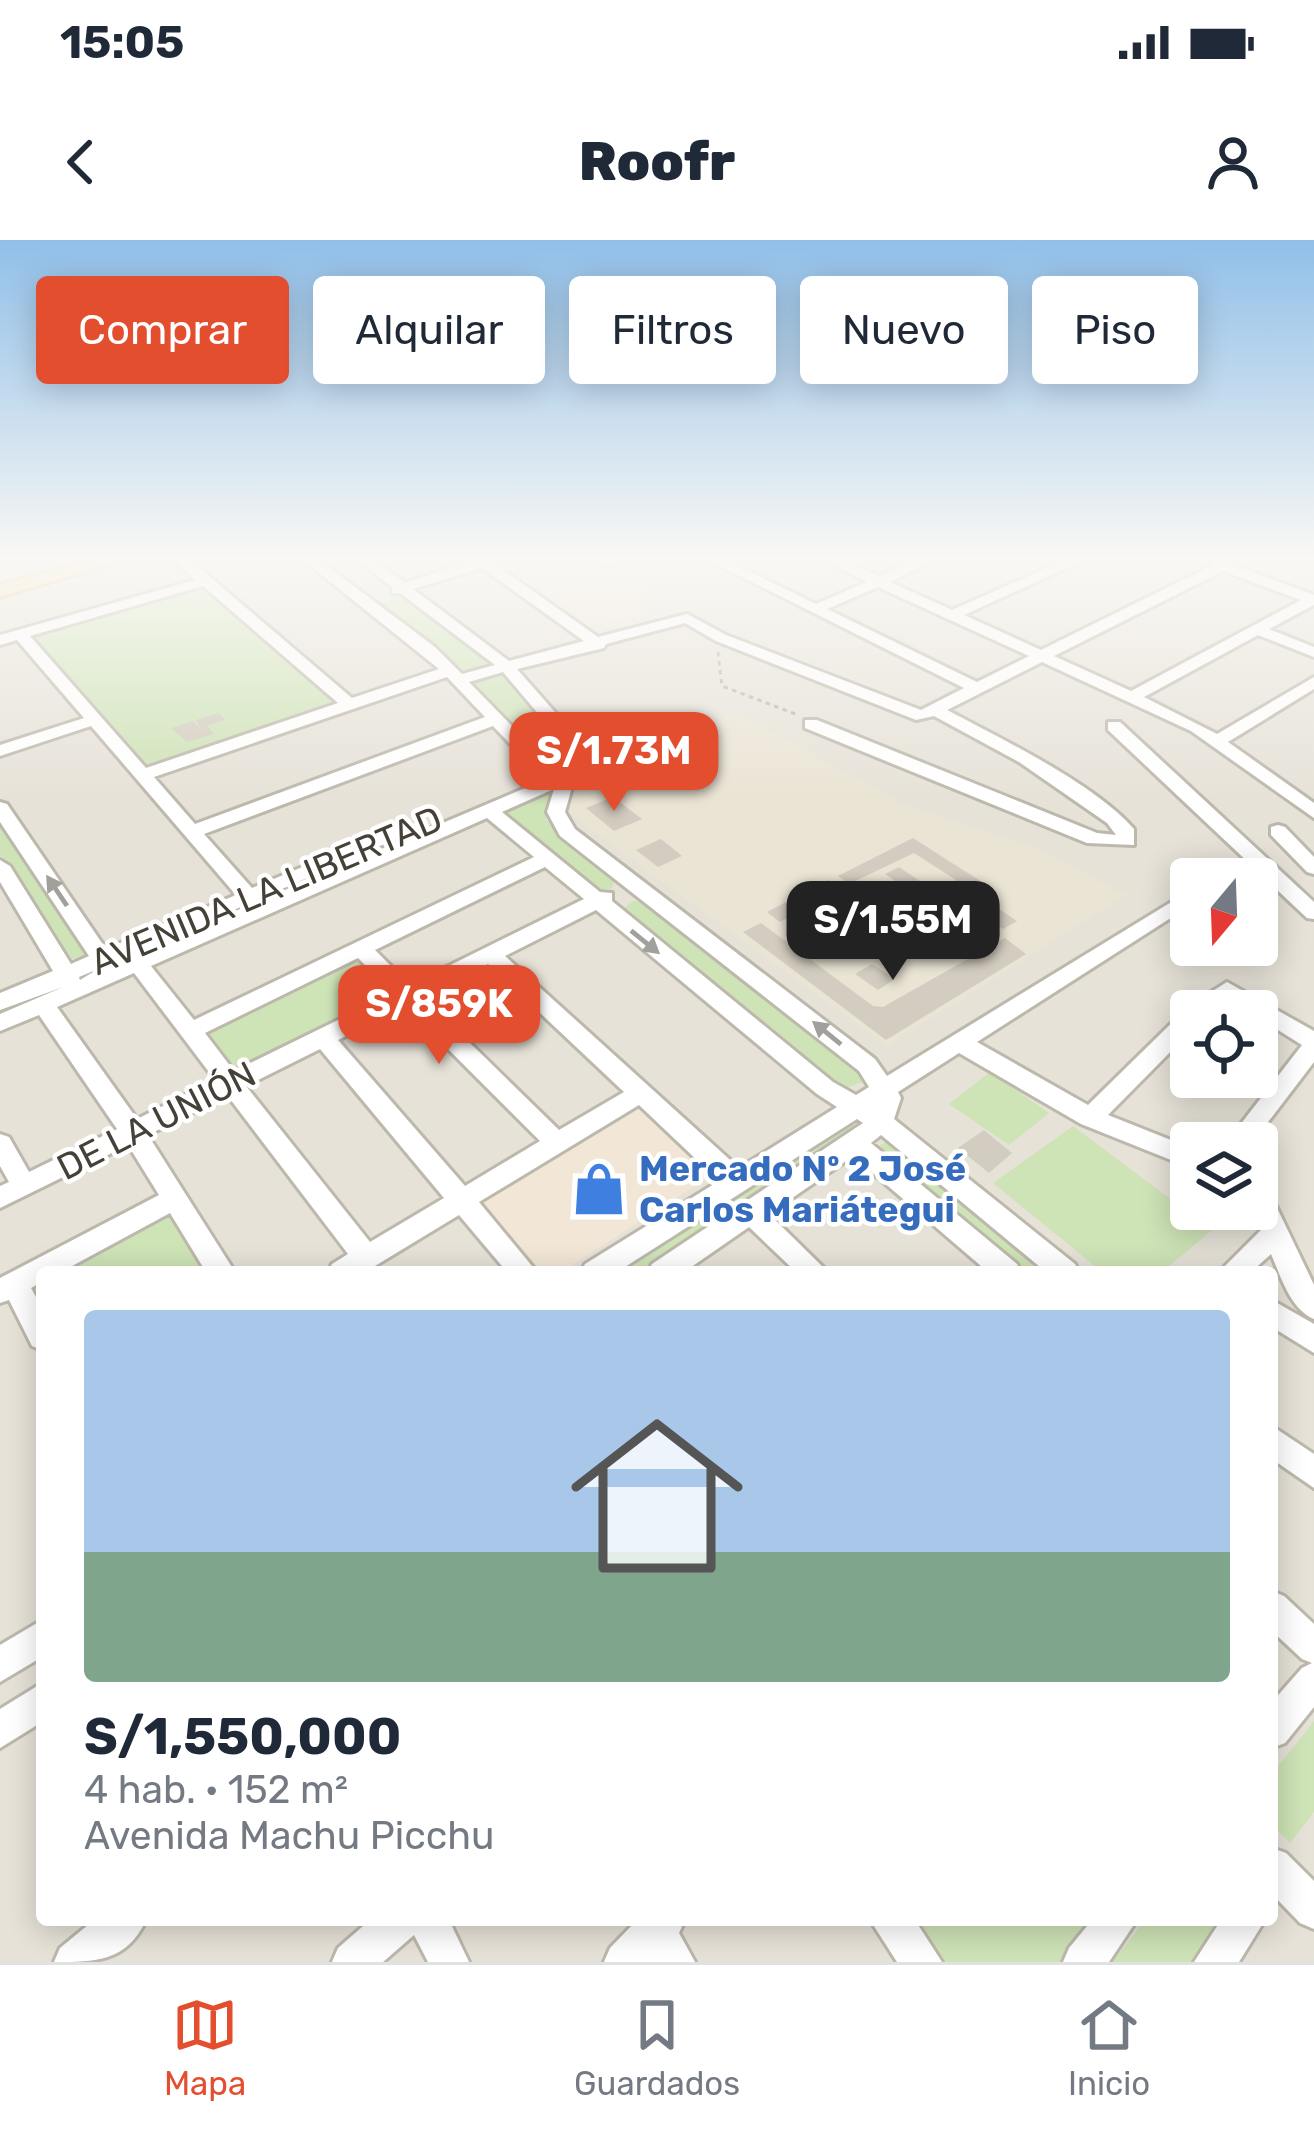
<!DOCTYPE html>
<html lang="es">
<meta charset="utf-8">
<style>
:root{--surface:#fff;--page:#f6f6f7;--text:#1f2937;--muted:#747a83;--line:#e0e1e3;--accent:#e34e2f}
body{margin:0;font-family:Rubik,sans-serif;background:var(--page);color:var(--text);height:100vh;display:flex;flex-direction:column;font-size:45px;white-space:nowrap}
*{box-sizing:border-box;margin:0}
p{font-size:39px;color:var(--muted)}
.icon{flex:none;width:66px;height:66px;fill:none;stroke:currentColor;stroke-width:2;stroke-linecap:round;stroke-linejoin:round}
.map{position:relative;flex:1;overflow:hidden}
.details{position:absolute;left:36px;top:1026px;width:1242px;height:660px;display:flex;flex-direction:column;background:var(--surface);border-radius:12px;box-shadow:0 6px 30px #0003}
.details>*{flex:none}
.top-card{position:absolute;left:36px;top:36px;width:1242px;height:108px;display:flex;gap:24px}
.needle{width:78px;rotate:199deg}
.fabs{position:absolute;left:1170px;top:618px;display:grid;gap:24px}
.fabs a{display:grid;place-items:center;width:108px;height:108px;border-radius:12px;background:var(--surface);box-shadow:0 6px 30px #0003;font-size:60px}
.price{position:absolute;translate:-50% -102px;padding:0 27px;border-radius:24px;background:var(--accent);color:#fff;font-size:39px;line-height:78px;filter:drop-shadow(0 3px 6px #0008)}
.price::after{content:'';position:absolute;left:50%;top:72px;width:36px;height:27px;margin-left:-18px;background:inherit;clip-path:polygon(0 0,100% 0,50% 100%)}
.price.on{background:#222;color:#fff}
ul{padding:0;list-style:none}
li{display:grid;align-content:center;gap:24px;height:636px;padding:0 48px}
li span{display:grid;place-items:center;height:372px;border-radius:12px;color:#555}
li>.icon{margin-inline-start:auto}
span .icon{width:216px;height:216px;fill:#fffc;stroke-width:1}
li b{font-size:51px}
.tag{padding:0 42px;border-radius:12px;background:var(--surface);box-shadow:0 6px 30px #0003;font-size:42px;line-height:108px}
.tag.on{background:var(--accent);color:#fff}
.status{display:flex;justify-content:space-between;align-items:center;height:84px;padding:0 60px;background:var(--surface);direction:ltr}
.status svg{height:33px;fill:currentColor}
header{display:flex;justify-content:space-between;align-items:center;height:156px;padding:0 48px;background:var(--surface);font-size:54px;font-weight:800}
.tab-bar{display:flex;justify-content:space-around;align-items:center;height:168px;border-top:3px solid var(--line);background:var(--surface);font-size:33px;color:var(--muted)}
.tab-bar a{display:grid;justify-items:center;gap:6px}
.tab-bar .on{color:var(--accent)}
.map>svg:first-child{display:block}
.residential{fill:#e6e2d8;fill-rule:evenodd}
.commercial{fill:#f2e7d6}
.education{fill:#eae4d4}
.green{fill:#cee3b6}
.building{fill:#d3ccc0}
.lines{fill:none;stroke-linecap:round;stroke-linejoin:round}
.minor-casing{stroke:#bdb8ac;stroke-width:6}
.major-casing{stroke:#d7bb72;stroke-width:6}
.path{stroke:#bdb39f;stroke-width:3;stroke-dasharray:4.5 4.5;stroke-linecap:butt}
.minor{fill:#fff;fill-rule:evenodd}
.major{fill:#f4dea1;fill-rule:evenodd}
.oneway{fill:#a2a09c}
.labels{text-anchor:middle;stroke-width:9;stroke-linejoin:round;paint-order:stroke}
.street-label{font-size:36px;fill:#464138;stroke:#fff}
.shop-label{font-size:36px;font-weight:bold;fill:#366cbe;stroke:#fff;text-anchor:start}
</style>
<div class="status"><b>15:05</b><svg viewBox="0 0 49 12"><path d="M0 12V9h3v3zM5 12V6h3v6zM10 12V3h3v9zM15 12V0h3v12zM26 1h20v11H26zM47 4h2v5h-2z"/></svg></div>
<header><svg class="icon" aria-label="back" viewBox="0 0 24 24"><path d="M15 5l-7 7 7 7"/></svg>Roofr<svg class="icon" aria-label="person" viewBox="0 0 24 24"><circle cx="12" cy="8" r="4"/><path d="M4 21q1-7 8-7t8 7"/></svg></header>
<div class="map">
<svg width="1314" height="1722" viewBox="0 0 1314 1722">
<rect width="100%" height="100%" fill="#f3f0e9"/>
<!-- residential -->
<path class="residential" d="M 0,320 L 1314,320 L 1314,1722 L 0,1722 ZM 1191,639 L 1257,639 L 1257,705 L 1191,705 ZM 1191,771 L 1257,771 L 1257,837 L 1191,837 ZM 1191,903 L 1257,903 L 1257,969 L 1191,969 ZM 42,1032 L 1272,1032 L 1272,1680 L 42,1680 Z"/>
<!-- commercial -->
<path class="commercial" d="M 646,865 L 716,932 L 561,1032 L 538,1032 L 479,965 Z"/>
<!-- education -->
<path class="education" d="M 608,328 L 665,367 L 587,387 L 524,345 Z
M 734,471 L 908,566 L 1038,608 L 1126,655 L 887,806 L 566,571 L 573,547 Z"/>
<!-- green -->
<path class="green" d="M 202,345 L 341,463 L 148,528 L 30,395 Z
M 406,353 L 495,422 L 493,427 L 457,431 L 378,365 Z
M 486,435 L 508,435 L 577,517 L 571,529 L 545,524 L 472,446 Z
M 553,551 L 546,580 L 616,635 L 612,648 L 596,651 L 504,577 L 519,564 Z
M 0,577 L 90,711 L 87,715 L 67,720 L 0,614 Z
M 633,661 L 651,662 L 861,826 L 863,842 L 845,848 L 828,841 L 621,671 Z
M 359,713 L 401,755 L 232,835 L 200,791 Z
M 990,832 L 1049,873 L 1009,905 L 949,864 Z
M 850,883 L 857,889 L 650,1032 L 622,1032 L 841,884 Z
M 1073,886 L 1212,990 L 1162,1032 L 1102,1032 L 993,943 Z
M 890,899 L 1051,1032 L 1028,1032 L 878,907 Z
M 173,964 L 214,1032 L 46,1032 Z
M 1314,1481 L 1314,1572 L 1290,1603 L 1272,1585 L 1272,1534 Z
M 913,1680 L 1094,1680 L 1059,1722 L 946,1722 Z
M 1145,1680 L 1260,1680 L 1229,1722 L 1112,1722 Z"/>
<!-- building -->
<path class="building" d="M 219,473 L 225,480 L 207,486 L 214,494 L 187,502 L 171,488 L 193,481 L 201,490 L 196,480 Z
M 613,557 L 642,579 L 614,591 L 586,568 Z
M 913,598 L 985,644 L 972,651 L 1017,681 L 1003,689 L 943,648 L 956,640 L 914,613 L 849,644 L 838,636 Z
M 661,599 L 682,616 L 658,627 L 636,610 Z
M 899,627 L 999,694 L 984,702 L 885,634 Z
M 828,640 L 842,649 L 780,682 L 767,672 Z
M 761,683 L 873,766 L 883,767 L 1005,698 L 1026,714 L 886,800 L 743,692 Z
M 872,724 L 895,739 L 878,750 L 855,734 Z
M 984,890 L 1012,913 L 989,933 L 958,908 Z"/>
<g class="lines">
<defs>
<path id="minor" d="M 174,320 L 190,320 L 352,458 L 439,429 L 303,320 L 319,320 L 435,407 L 462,434 L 495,425 L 400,353 L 392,353 L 392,347 L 358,320 L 374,320 L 405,343 L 473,320 L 489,320 L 598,397 L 687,374 L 726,395 L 921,470 L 964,448 L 708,320 L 726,320 L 816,364 L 867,342 L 824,320 L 843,320 L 879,336 L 916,320 L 935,320 L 890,342 L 952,370 L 1065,320 L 1084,320 L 964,375 L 1041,410 L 1211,326 L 1210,320 L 1241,320 L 1234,325 L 1314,355 L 1314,365 L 1269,389 L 1314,407 L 1314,417 L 1258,395 L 1144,457 L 1217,494 L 1314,437 L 1314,449 L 1228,502 L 1314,563 L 1314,578 L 1191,491 L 1042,422 L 947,470 C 1002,499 1095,544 1134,589 L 1134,605 L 1087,603 L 805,488 L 805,480 L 817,480 L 1097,593 L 1116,595 L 1107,583 L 1019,522 L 934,476 L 916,480 L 716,401 L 685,383 L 606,404 L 604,408 L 517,429 L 583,504 L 593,521 L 584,536 L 574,540 L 565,572 L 575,589 L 875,819 L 887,836 L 1191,650 L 1191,665 L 977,802 L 1088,865 L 1189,766 L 1227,742 L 1314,791 L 1314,822 L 1252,903 L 1226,903 L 1302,805 L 1257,777 L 1257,771 L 1247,771 L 1228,759 L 1212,771 L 1191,771 L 1191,791 L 1108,875 L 1191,908 L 1191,928 L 1081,884 L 959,813 L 898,852 L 901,858 L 894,879 L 1075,1024 L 1079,1032 L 1046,1032 L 881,895 L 871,903 L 1017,1024 L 1021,1032 L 988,1032 L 853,916 L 769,974 L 828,1032 L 796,1032 L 749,987 L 684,1032 L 648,1032 L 652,1024 L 863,883 L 857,879 L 617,1032 L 581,1032 L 585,1024 L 719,941 L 639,865 L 479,962 L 537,1032 L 507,1032 L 459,975 L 365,1032 L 328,1032 L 332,1024 L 348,1014 L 227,855 L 148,895 L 235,1032 L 206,1032 L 170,973 L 61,1032 L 42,1032 L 42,1042 L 31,1048 L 42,1068 L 42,1110 L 32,1106 L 9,1060 L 0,1063 L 0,1038 L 159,955 L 128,905 L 0,968 L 0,946 L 9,942 L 0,926 L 0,894 L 9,897 L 29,932 L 117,889 L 39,775 L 0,791 L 0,774 L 63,747 L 0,770 L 0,753 L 53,731 L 0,642 L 0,620 L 10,626 L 71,724 L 89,716 L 0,582 L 0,562 L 7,564 L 106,709 L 236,655 L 91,486 L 0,516 L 0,505 L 84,478 L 17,400 L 0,405 L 0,395 L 195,340 ZM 482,328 L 584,401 L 509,421 L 413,349 ZM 1223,331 L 1301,360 L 1131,451 L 1054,416 ZM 203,346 L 338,463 L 146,528 L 30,396 ZM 878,347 L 1029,416 L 977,442 L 827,369 ZM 503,432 L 569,510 L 575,521 L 571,529 L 545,540 L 552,528 L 549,524 L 469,442 ZM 447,437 L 485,477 L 195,584 L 154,537 ZM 493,486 L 534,529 L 533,540 L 544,540 L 115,722 L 421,588 L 419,584 L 405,584 L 252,648 L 204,594 ZM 554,549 L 547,572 L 560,596 L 859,831 L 869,847 L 856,855 L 833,842 L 612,661 L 612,653 L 600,652 L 502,572 ZM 487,578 L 534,617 L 194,780 L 151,726 ZM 545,627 L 584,659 L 410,745 L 375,710 ZM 596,670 L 817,854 L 837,867 L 739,928 L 505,716 ZM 358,718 L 393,753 L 234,831 L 205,793 ZM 488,724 L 624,852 L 559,890 L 423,757 ZM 98,729 L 80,740 L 79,737 ZM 134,733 L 215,840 L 137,879 L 57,767 ZM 405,766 L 540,901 L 465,946 L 338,800 ZM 320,809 L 444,958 L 370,1002 L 246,846 Z
M 603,320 L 621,320 L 608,327 L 603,326 Z
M 1108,482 L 1120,482 L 1314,662 L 1314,679 L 1307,678 L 1259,633 L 1242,639 L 1213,639 L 1249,623 L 1108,490 Z
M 1278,585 L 1285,587 L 1314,617 L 1314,634 L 1307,632 L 1271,595 L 1271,587 Z
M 1257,942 L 1266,945 L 1314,1045 L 1314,1079 C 1290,1069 1281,1037 1271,1014 L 1251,1032 L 1219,1032 L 1261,990 L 1252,969 L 1257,969 Z
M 1272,1060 L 1314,1084 L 1314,1113 L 1272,1087 Z
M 1272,1186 L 1314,1214 L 1314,1248 L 1272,1219 Z
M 1272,1351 L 1284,1356 L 1314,1384 L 1314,1467 L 1285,1503 L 1272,1508 L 1272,1462 L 1302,1428 L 1312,1423 L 1302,1419 L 1272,1391 Z
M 42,1380 L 42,1417 L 0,1442 L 0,1405 Z
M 42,1443 L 42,1482 L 0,1508 L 0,1469 Z
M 1272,1608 L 1286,1613 L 1314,1641 L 1314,1689 L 1300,1683 L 1272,1654 Z
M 94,1680 L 146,1680 C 127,1722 95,1722 54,1722 L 60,1708 Z
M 370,1680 L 449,1680 L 469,1722 L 428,1722 L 414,1695 L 383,1722 L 332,1722 L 338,1708 Z
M 637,1680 L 685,1680 L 679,1693 L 695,1722 L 604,1722 L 610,1708 Z
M 870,1680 L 915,1680 L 942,1722 L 897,1722 Z
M 1092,1680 L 1137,1680 L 1109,1722 L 1063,1722 L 1069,1708 Z
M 1221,1680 L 1265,1680 L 1239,1722 L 1194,1722 Z"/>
<path id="major" d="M 92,320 L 124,320 L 0,357 L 0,345 Z"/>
</defs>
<!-- minor casing -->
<use href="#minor" class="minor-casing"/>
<!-- major casing -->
<use href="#major" class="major-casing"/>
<!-- path -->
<path class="path" d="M 718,412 L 722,446 L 798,475"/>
<!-- minor -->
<use href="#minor" class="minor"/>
<!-- major -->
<use href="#major" class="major"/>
</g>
<!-- one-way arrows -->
<defs><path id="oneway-solid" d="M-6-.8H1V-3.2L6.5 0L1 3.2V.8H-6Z" transform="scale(3)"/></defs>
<g class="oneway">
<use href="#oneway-solid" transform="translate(57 651) rotate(-124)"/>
<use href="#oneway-solid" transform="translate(645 702) rotate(39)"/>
<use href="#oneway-solid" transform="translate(827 793) rotate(-141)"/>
</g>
<!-- sky -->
<linearGradient id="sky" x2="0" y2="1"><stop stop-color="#90bfe8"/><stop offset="0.57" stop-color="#faf8f5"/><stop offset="1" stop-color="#faf8f5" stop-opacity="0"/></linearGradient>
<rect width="1314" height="561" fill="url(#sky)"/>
<!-- icons -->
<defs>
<symbol id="shop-bare" viewBox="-9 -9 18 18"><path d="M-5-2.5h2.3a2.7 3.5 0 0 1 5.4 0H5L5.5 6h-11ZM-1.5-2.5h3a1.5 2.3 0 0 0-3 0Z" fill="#3f7fe0" stroke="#fff" stroke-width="2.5" paint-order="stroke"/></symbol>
</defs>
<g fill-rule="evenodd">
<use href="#shop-bare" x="561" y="911" width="76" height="76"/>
</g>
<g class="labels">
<!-- street labels -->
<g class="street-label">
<text transform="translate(266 650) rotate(-23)" y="13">AVENIDA LA LIBERTAD</text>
<text transform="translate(156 880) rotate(-27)" y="13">DE LA UNIÓN</text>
</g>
<!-- shop labels -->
<g class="shop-label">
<text x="639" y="941">Mercado Nº 2 José<tspan x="639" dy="41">Carlos Mariátegui</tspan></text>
</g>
</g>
</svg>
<div class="fabs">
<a><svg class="needle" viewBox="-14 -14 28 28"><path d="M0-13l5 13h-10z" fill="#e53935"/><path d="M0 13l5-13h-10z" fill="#747a83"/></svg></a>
<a><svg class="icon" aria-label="locate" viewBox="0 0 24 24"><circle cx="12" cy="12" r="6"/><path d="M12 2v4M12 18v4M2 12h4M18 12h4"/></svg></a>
<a><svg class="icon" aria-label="layers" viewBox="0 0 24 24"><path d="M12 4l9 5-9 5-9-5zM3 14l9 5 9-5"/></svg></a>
</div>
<b class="price" style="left:614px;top:574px">S/1.73M</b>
<b class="price on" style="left:893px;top:743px">S/1.55M</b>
<b class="price" style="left:439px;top:827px">S/859K</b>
<div class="top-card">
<a class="tag on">Comprar</a>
<a class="tag">Alquilar</a>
<a class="tag">Filtros</a>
<a class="tag">Nuevo</a>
<a class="tag">Piso</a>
</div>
<section class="details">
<ul>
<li><span style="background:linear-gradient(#a9c7e8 65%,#7fa58c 0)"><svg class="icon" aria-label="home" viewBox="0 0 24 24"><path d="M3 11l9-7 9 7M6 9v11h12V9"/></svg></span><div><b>S/1,550,000</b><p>4 hab. · 152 m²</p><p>Avenida Machu Picchu</p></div></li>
</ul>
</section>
</div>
<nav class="tab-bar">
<a class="on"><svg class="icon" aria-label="map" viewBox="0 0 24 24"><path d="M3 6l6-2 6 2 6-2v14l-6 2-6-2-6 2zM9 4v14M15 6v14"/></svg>Mapa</a>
<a><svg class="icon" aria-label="saved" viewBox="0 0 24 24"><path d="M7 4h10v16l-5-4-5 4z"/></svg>Guardados</a>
<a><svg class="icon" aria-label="home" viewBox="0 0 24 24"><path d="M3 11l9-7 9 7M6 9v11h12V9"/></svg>Inicio</a>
</nav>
